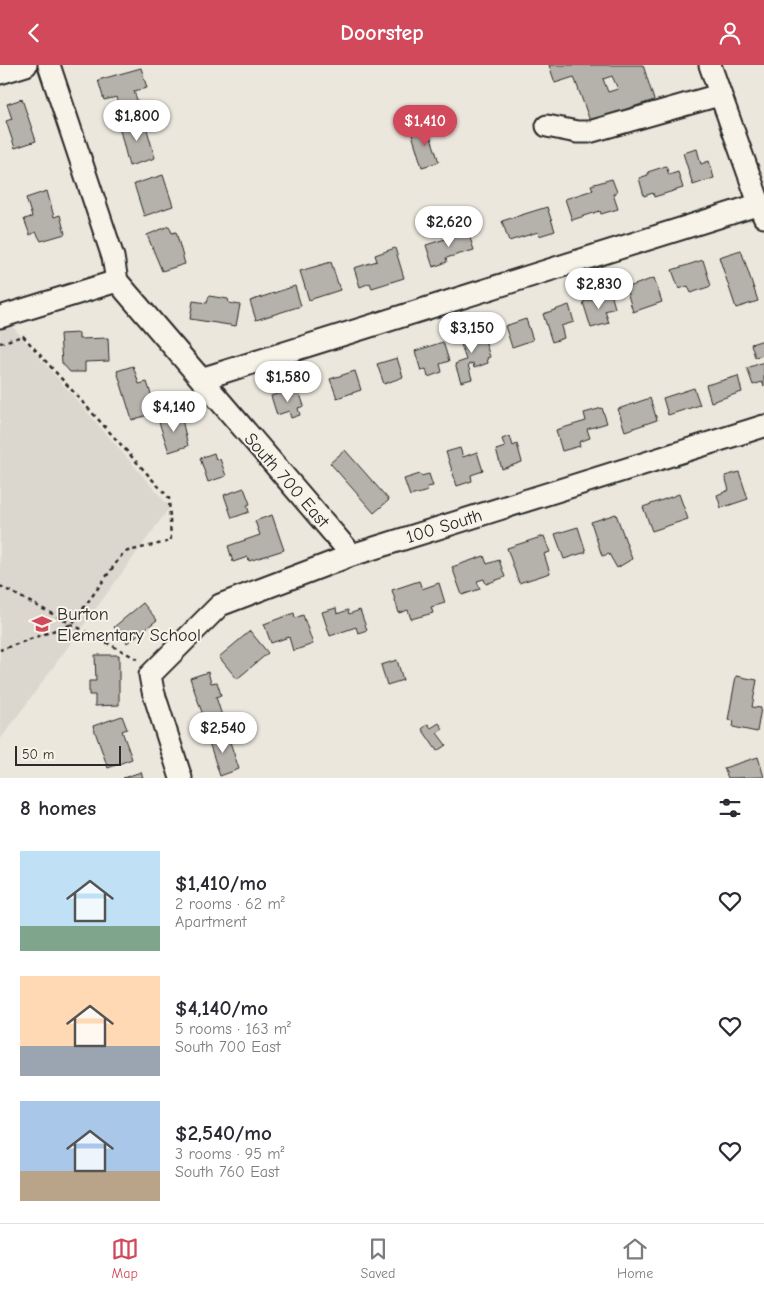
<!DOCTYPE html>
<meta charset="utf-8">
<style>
:root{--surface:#fff;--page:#f7f7f7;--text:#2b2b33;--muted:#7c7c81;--line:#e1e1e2;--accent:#d1495b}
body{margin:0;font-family:"Comic Neue",sans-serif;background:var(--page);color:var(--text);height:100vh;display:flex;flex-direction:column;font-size:19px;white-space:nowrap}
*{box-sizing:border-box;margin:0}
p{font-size:16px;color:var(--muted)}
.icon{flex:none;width:28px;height:28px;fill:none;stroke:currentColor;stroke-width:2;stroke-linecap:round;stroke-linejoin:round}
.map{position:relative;height:713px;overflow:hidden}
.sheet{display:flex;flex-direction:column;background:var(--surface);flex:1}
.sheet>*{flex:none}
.scale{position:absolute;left:15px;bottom:12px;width:106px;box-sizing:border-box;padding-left:5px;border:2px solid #2b2b2b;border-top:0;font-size:14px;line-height:18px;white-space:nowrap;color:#2b2b2b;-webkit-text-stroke:4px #f7f3e8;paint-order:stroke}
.price{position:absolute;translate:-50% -42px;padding:0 11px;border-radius:18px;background:#fff;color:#222;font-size:16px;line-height:32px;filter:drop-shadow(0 1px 2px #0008)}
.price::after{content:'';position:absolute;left:50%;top:30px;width:15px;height:11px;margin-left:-8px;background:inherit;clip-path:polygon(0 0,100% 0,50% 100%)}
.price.current{background:var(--accent);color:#fff}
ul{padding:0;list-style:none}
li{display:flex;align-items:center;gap:15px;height:125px;padding:0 20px}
li span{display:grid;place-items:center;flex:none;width:140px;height:100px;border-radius:0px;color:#555}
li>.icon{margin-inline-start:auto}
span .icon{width:60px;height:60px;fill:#fffc;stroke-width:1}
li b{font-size:21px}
h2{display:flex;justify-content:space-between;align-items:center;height:60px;padding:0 20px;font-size:21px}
header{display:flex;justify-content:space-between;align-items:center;height:65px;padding:0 20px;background:var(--accent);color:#fff;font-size:22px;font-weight:600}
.dock{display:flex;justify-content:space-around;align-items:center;height:70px;border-top:1px solid var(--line);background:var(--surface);font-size:14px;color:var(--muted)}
.dock a{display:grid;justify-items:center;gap:2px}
.dock .current{color:var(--accent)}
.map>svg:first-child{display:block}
.built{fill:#dbd7ce}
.building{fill:#b5b2ab;stroke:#2b2b2b;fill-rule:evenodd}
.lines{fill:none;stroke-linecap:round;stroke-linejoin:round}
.minor-casing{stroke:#2b2b2b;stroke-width:25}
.path{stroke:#2b2b2b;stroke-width:2.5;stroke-dasharray:4 4;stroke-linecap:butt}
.minor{stroke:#f7f3e8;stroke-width:21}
.labels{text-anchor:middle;stroke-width:4;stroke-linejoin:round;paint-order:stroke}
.street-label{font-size:18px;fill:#2b2b2b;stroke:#f7f3e8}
.poi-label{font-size:18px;fill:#2b2b2b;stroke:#f7f3e8;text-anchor:start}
</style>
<header><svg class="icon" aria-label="back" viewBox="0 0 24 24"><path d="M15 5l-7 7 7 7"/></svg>Doorstep<svg class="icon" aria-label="person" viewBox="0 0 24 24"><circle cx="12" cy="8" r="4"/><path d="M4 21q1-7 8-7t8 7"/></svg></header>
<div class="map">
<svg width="764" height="713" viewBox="0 0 764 713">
<rect width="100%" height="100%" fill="#ebe7dd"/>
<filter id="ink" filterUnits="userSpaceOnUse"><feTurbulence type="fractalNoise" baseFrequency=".02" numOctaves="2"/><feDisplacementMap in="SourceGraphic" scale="10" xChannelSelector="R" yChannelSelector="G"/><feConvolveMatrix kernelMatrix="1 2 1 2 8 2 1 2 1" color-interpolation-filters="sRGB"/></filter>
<g filter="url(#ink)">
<!-- built -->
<path class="built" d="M 12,261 L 170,442 L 0,675 L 0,265 Z"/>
<!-- building -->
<path class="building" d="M 549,0 L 643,0 L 654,35 L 590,56 L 574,12 L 555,18 ZM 612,11 L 618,24 L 608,27 L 603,14 Z
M 141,3 L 147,23 L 134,26 L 138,38 L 120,43 L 117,32 L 104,35 L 98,15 Z
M 22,34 L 36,76 L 15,83 L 6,56 L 12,54 L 7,39 Z
M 144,54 L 155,93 L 129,101 L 119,61 Z
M 427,61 L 439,97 L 422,102 L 411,66 Z
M 697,84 L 701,99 L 709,96 L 714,113 L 693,120 L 683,88 Z
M 666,101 L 669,110 L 678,107 L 683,123 L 654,132 L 653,128 L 644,131 L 639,113 L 648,110 L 648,107 Z
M 163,110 L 173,141 L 144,151 L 134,119 Z
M 612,114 L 617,127 L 613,129 L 618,144 L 601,149 L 600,146 L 572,155 L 565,134 L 593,125 L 591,120 Z
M 47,126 L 54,152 L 60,150 L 65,169 L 41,176 L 36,167 L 30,170 L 24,154 L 32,152 L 26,133 Z
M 547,142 L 555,166 L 539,171 L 538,167 L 509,176 L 502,156 Z
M 169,161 L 172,168 L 176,167 L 185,199 L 162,206 L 147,170 Z
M 468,167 L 474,185 L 446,193 L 447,197 L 433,202 L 426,180 Z
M 395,183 L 404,213 L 372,223 L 370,218 L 360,222 L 354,203 L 377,196 L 375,190 Z
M 741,185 L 758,236 L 736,243 L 719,192 Z
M 703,195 L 711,221 L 691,228 L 688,221 L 679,224 L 672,205 Z
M 331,197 L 340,225 L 309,235 L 300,206 Z
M 654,213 L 662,237 L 633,247 L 626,223 Z
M 295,221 L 301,241 L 256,255 L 250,236 Z
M 611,228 L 615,243 L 605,246 L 609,258 L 591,263 L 583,237 Z
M 209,231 L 228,234 L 229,238 L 240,240 L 236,261 L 190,254 L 193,236 L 207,238 Z
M 569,240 L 574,257 L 561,261 L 564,273 L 552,277 L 543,249 Z
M 526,254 L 533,275 L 512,282 L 505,261 Z
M 482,266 L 490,292 L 487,293 L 488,298 L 474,303 L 473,298 L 468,300 L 472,314 L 461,317 L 455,299 L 466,295 L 459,273 Z
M 79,268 L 79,274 L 108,273 L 109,296 L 85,297 L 85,307 L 70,307 L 62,298 L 60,269 Z
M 764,275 L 764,290 L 755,292 L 751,279 Z
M 443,277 L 449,296 L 440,299 L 442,307 L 428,312 L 426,304 L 421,306 L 415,286 Z
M 397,293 L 403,312 L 384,319 L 377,299 Z
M 764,297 L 764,321 L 762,317 L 753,320 L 747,303 Z
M 133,301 L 139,319 L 147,317 L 157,347 L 132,355 L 117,306 Z
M 355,306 L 361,325 L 337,333 L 330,314 Z
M 738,311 L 742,327 L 711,337 L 706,320 Z
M 298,323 L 304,341 L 298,343 L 300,350 L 291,353 L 289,346 L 277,350 L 271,331 Z
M 694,323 L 700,340 L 668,350 L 663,333 Z
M 650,333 L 657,355 L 625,366 L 618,344 Z
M 602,343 L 607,358 L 587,364 L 590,373 L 579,377 L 580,381 L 562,386 L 556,365 L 586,356 L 584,348 Z
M 181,350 L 188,381 L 169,387 L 159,357 Z
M 510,371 L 513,381 L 517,379 L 522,397 L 502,404 L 496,385 L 505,382 L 502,374 Z
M 460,383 L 463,392 L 477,387 L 483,406 L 471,410 L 472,416 L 457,421 L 446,387 Z
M 345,385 L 389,435 L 374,448 L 330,398 Z
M 214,388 L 216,395 L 220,394 L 226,411 L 208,417 L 200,393 Z
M 739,407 L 748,434 L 721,443 L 717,430 L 729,425 L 725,411 Z
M 420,409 L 421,411 L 429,409 L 433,421 L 427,422 L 428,426 L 410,431 L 404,414 Z
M 244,423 L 250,439 L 247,440 L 249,447 L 232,453 L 224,430 Z
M 679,429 L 688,454 L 652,466 L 643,442 Z
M 616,449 L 632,494 L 617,503 L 609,489 L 602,491 L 591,457 Z
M 272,450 L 284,485 L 249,496 L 248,492 L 233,497 L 228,481 L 260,470 L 255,456 Z
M 578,462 L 586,487 L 564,494 L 555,469 Z
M 544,471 L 550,487 L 544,489 L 550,508 L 519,518 L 507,483 Z
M 484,491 L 487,499 L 499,495 L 505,512 L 486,519 L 484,514 L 477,516 L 480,524 L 462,530 L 452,502 Z
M 419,516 L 422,524 L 439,518 L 445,538 L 431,542 L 433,548 L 411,554 L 408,545 L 399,548 L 392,525 Z
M 143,538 L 157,555 L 127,578 L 114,562 Z
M 336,543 L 337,549 L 348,545 L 349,549 L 360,545 L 367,565 L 358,568 L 356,562 L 330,571 L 322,547 Z
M 294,548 L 295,553 L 303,550 L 313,579 L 293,586 L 289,572 L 271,578 L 264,559 Z
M 250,566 L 268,588 L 237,614 L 219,592 Z
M 95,590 L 119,590 L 119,640 L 95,641 L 95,630 L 89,630 L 89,616 L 96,616 Z
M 397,595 L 403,615 L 387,620 L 381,600 Z
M 208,607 L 211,618 L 217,617 L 221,630 L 216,632 L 224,657 L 207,662 L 190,613 Z
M 736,611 L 757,615 L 752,642 L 761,643 L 757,667 L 733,662 L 734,656 L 728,655 Z
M 122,651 L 127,664 L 122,666 L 132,694 L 108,703 L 93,661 Z
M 439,658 L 443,664 L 437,668 L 446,680 L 437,686 L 422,664 L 428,659 L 431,663 Z
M 227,668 L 239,704 L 220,711 L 208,674 Z
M 758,692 L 764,712 L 728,713 L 724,703 Z
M 141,707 L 143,713 L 123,713 Z"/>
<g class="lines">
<defs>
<path id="minor" d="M 49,0 L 113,192 L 117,216 L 352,490
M 710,0 L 764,152
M 0,8 L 26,0
M 547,61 L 577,67 L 589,67 L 719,30
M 0,252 L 117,216
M 201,314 L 760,139
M 181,713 L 153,626 L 150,610 L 220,540 L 352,490 L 764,361"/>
</defs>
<!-- minor casing -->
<use href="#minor" class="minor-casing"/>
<!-- path -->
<path class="path" d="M 0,278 L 23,271 L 169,433 L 171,476 L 124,487 L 72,559 L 0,585
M 0,521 L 141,596"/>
<!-- minor -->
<use href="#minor" class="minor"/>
</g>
</g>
<!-- icons -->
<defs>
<symbol id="school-bare" viewBox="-9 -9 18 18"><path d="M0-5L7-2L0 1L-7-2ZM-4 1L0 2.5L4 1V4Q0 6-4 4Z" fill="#d1495b" stroke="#f7f3e8" stroke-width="2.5" paint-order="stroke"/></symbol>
</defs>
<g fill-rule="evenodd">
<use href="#school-bare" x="28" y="545" width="28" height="28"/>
</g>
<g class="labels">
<!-- street labels -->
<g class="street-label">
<text transform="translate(287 415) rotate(49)" y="6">South 700 East</text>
<text transform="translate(444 461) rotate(-17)" y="6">100 South</text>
</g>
<!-- poi labels -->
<g class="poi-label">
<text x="57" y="555">Burton<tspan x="57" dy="21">Elementary School</tspan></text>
</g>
</g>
</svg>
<div class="scale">50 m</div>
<b class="price" style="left:137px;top:77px">$1,800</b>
<b class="price current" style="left:425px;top:82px">$1,410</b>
<b class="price" style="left:449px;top:183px">$2,620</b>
<b class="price" style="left:599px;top:245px">$2,830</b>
<b class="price" style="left:472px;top:289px">$3,150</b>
<b class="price" style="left:288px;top:338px">$1,580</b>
<b class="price" style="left:174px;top:368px">$4,140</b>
<b class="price" style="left:223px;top:689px">$2,540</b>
</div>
<section class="sheet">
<h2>8 homes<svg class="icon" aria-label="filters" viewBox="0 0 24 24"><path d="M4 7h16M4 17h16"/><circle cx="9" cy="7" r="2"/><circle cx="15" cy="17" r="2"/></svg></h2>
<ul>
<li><span style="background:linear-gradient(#bfe0f5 75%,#7fa58c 0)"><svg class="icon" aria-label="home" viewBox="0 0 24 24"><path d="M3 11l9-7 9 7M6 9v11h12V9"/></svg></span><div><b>$1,410/mo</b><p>2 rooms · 62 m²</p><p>Apartment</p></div><svg class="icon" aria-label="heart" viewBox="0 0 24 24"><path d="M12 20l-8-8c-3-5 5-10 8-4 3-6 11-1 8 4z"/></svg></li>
<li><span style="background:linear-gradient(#ffd9b3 70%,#9aa5b1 0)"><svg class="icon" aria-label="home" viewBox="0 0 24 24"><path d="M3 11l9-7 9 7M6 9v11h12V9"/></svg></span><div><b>$4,140/mo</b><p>5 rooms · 163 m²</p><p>South 700 East</p></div><svg class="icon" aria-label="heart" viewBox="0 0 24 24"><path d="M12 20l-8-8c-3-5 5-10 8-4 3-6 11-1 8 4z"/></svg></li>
<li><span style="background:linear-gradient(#a9c7e8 70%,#b9a48a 0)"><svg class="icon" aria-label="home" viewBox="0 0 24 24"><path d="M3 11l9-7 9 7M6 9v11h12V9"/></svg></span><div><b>$2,540/mo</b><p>3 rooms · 95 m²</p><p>South 760 East</p></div><svg class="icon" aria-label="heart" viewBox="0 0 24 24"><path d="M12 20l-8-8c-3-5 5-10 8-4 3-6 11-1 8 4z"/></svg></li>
</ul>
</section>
<nav class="dock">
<a class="current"><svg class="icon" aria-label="map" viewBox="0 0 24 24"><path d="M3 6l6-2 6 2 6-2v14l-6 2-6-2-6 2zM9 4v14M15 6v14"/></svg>Map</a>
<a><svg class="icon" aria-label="saved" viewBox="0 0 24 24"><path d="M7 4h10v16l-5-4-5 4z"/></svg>Saved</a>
<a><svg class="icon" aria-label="home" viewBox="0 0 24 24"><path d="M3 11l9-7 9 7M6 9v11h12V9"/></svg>Home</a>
</nav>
